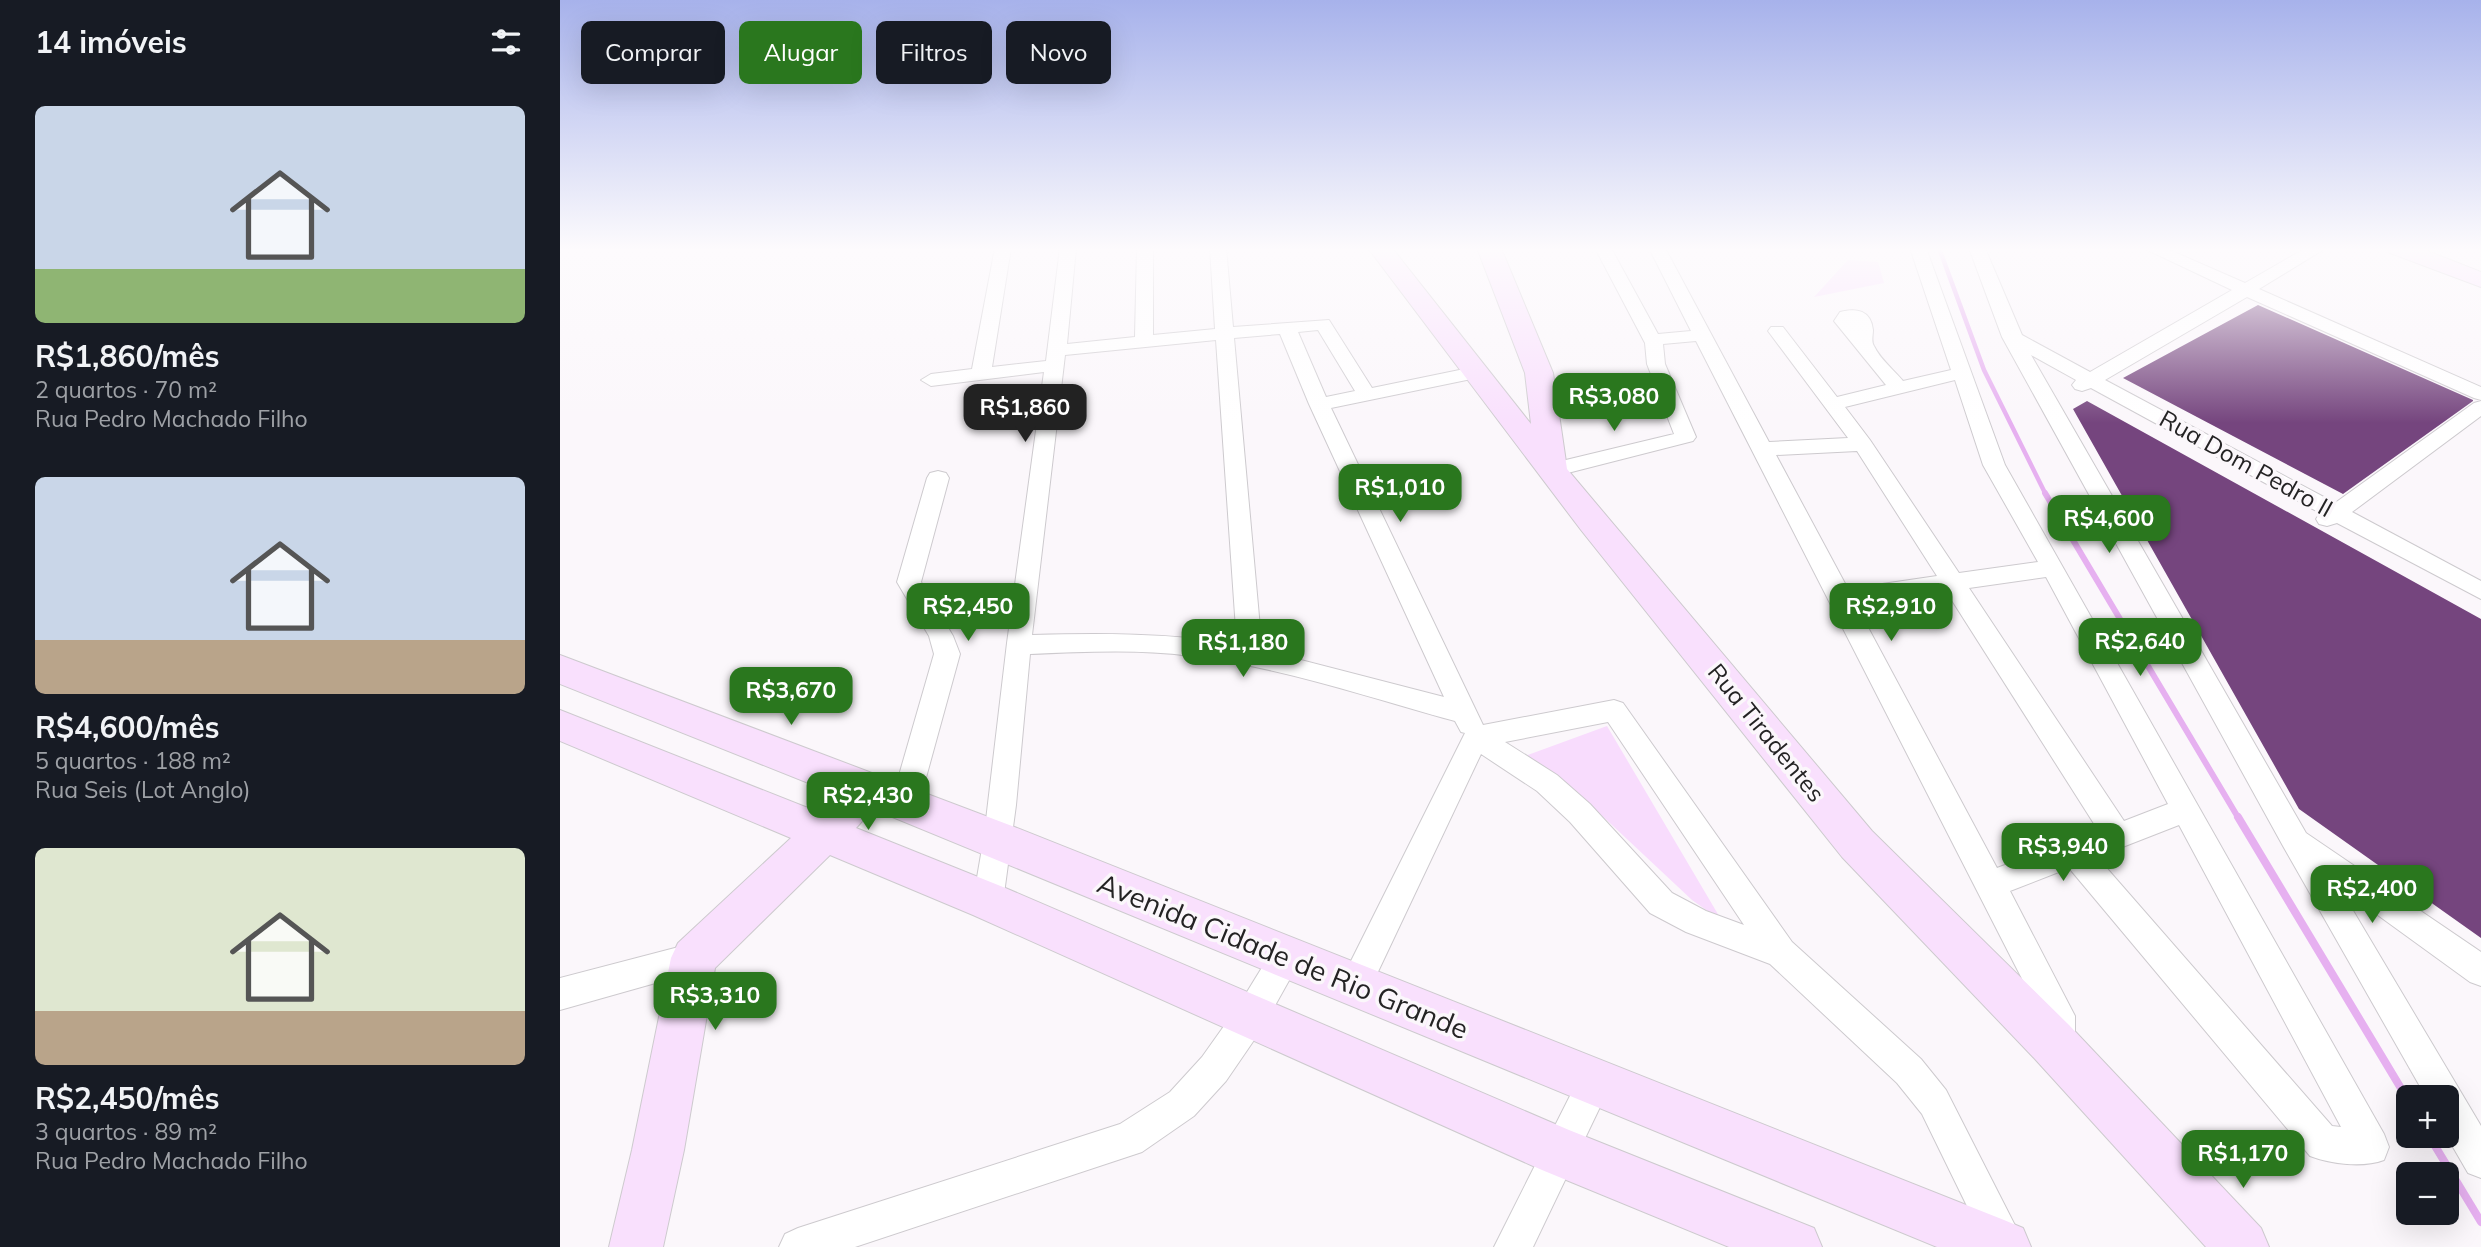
<!DOCTYPE html>
<html lang="pt">
<meta charset="utf-8">
<style>
:root{--surface:#171b24;--page:#20242c;--text:#f1f3f6;--muted:#9ea1a6;--accent:#2a771e}
body{margin:0;font-family:Mulish,sans-serif;background:var(--page);color:var(--text);height:100vh;display:flex;flex-direction:column;font-size:26px;white-space:nowrap}
*{box-sizing:border-box;margin:0}
p{font-size:23px;color:var(--muted)}
.icon{flex:none;width:38px;height:38px;fill:none;stroke:currentColor;stroke-width:2;stroke-linecap:round;stroke-linejoin:round}
.map{position:relative;flex:1;overflow:hidden}
.details{display:flex;flex-direction:column;background:var(--surface);width:560px}
.details>*{flex:none}
.hud{position:absolute;left:21px;top:21px;width:665px;height:63px;display:flex;gap:14px}
.controls{position:absolute;left:1836px;top:1085px;display:grid;gap:14px}
.controls a{display:grid;place-items:center;width:63px;height:63px;border-radius:10px;background:var(--surface);box-shadow:0 7px 28px #0002;font-size:35px}
.price{position:absolute;translate:-50% -60px;padding:0 16px;border-radius:14px;background:var(--accent);color:#fff;font-size:23px;line-height:46px;filter:drop-shadow(0 2px 4px #0008)}
.price::after{content:'';position:absolute;left:50%;top:42px;width:21px;height:16px;margin-left:-10px;background:inherit;clip-path:polygon(0 0,100% 0,50% 100%)}
.price.on{background:#222;color:#fff}
ul{padding:0;list-style:none}
li{display:grid;align-content:center;gap:14px;height:371px;padding:0 35px}
li span{display:grid;place-items:center;height:217px;border-radius:10px;color:#555}
li>.icon{margin-inline-start:auto}
span .icon{width:126px;height:126px;fill:#fffc;stroke-width:1}
li b{font-size:30px}
h2{display:flex;justify-content:space-between;align-items:center;height:84px;padding:0 35px;font-size:30px}
.chip{padding:0 24px;border-radius:10px;background:var(--surface);box-shadow:0 7px 28px #0002;font-size:24px;line-height:63px}
.chip.on{background:var(--accent);color:#fff}
main{display:flex;flex:1;min-height:0}
.map>svg:first-child{display:block}
.green{fill:#f8dcfd}
.lines{fill:none;stroke-linecap:round;stroke-linejoin:round}
.stream-far2{stroke:#e6b0f0;stroke-width:4.5}
.stream-far1{stroke:#e6b0f0;stroke-width:6}
.stream{stroke:#e6b0f0;stroke-width:8}
.building{fill:#75457e}
.street-casing{stroke:#cdcace;stroke-width:2}
.secondary-casing{stroke:#cdcace;stroke-width:2}
.street{fill:#fff;fill-rule:evenodd}
.secondary{fill:#f9e0fd;fill-rule:evenodd}
.labels{text-anchor:middle;stroke-width:7;stroke-linejoin:round;paint-order:stroke}
.street-label{font-size:24px;fill:#242324;stroke:#fbf7fb}
.near-street-label{font-size:28px;fill:#242324;stroke:#fbf7fb}
</style>
<main>
<section class="details">
<h2>14 imóveis<svg class="icon" aria-label="filters" viewBox="0 0 24 24"><path d="M4 7h16M4 17h16"/><circle cx="9" cy="7" r="2"/><circle cx="15" cy="17" r="2"/></svg></h2>
<ul>
<li><span style="background:linear-gradient(#c9d6e8 75%,#8fb573 0)"><svg class="icon" aria-label="home" viewBox="0 0 24 24"><path d="M3 11l9-7 9 7M6 9v11h12V9"/></svg></span><div><b>R$1,860/mês</b><p>2 quartos · 70 m²</p><p>Rua Pedro Machado Filho</p></div></li>
<li><span style="background:linear-gradient(#c9d6e8 75%,#b9a48a 0)"><svg class="icon" aria-label="home" viewBox="0 0 24 24"><path d="M3 11l9-7 9 7M6 9v11h12V9"/></svg></span><div><b>R$4,600/mês</b><p>5 quartos · 188 m²</p><p>Rua Seis (Lot Anglo)</p></div></li>
<li><span style="background:linear-gradient(#dfe7d0 75%,#b9a48a 0)"><svg class="icon" aria-label="home" viewBox="0 0 24 24"><path d="M3 11l9-7 9 7M6 9v11h12V9"/></svg></span><div><b>R$2,450/mês</b><p>3 quartos · 89 m²</p><p>Rua Pedro Machado Filho</p></div></li>
</ul>
</section>
<div class="map">
<svg width="1921" height="1247" viewBox="0 0 1921 1247">
<rect width="100%" height="100%" fill="#fbf7fb"/>
<!-- green -->
<path class="green" d="M 1288,260 L 1318,262 L 1324,283 L 1254,297 Z
M 1047,726 L 1162,921 L 1132,900 L 1021,796 L 965,756 Z"/>
<g class="lines">
<!-- stream-far2 -->
<path class="stream-far2" d="M 1379,248 L 1424,370 L 1486,495"/>
<!-- stream-far1 -->
<path class="stream-far1" d="M 1485,493 L 1679,819"/>
<!-- stream -->
<path class="stream" d="M 1678,817 L 1848,1100
M 1869,1136 L 1921,1222"/>
</g>
<!-- building -->
<path class="building" d="M 1698,305 L 1913,400 L 1913,401 L 1783,494 L 1563,378 Z
M 1527,401 L 1921,619 L 1921,938 L 1739,809 L 1513,409 Z"/>
<g class="lines">
<defs>
<path id="street" d="M 435,248 L 451,248 L 432,367 L 486,361 L 500,248 L 516,248 L 507,344 L 575,337 L 577,248 L 593,248 L 593,335 L 655,329 L 650,248 L 666,248 L 673,327 L 769,320 L 812,388 L 914,367 L 921,369 L 924,373 L 921,377 L 771,408 L 923,725 L 1054,700 L 1063,703 L 1232,942 L 1361,1059 L 1386,1090 L 1466,1247 L 1427,1247 L 1362,1114 L 1337,1083 L 1210,964 L 1126,932 L 1090,913 L 1010,822 L 977,791 L 921,754 L 807,995 L 796,1000 L 785,995 L 780,984 L 785,973 L 905,733 L 901,732 L 895,721 C 808,697 720,667 631,656 C 578,649 524,652 470,654 L 456,805 L 443,901 L 439,911 L 428,915 L 417,911 L 413,901 L 424,837 L 447,643 L 484,372 L 371,386 L 361,380 L 371,374 L 412,369 ZM 758,330 L 795,391 L 766,397 L 738,332 ZM 720,334 L 749,404 L 884,697 L 702,650 L 674,338 ZM 656,340 L 677,644 C 608,633 542,633 472,635 L 505,355 ZM 1048,722 L 1184,925 L 1146,911 L 1112,893 L 1030,804 L 997,775 L 945,742 Z
M 1035,248 L 1051,248 L 1098,334 L 1131,331 L 1089,248 L 1105,248 L 1209,442 L 1288,438 L 1211,335 L 1208,331 L 1211,327 L 1223,327 L 1277,397 L 1326,385 L 1274,321 L 1280,312 C 1296,308 1311,310 1313,330 C 1313,335 1311,342 1314,346 C 1320,359 1334,370 1343,381 L 1391,370 L 1350,248 L 1366,248 L 1445,465 L 1824,1134 L 1829,1147 L 1824,1160 C 1803,1168 1771,1164 1750,1156 L 1509,868 L 1450,891 L 1515,1016 L 1515,1031 L 1504,1054 L 1492,1059 L 1480,1054 L 1475,1042 L 1482,1018 L 1136,341 L 1103,344 L 1105,364 L 1136,437 L 1133,441 L 992,477 L 985,475 L 981,470 L 985,465 L 1114,434 L 1087,364 L 1085,343 ZM 1395,380 L 1423,465 L 1478,562 L 1399,573 L 1310,440 L 1285,407 ZM 1297,451 L 1377,576 L 1288,589 L 1216,455 ZM 1486,577 L 1608,804 L 1564,821 L 1409,588 ZM 1386,591 L 1538,830 L 1437,868 L 1296,605 ZM 1619,825 L 1781,1127 L 1772,1126 L 1537,857 Z
M 1409,248 L 1425,248 L 1462,335 L 1530,372 L 1672,290 L 1583,248 L 1605,248 L 1685,283 L 1746,248 L 1766,248 L 1699,289 L 1921,387 L 1921,400 L 1914,398 L 1687,297 L 1545,380 L 1775,503 L 1914,403 L 1921,401 L 1921,416 L 1792,512 L 1921,581 L 1921,599 L 1777,523 L 1767,526 L 1759,524 L 1756,519 L 1760,513 L 1531,388 L 1522,391 L 1515,389 L 1512,385 L 1516,380 L 1471,355 L 1746,833 L 1921,952 L 1921,986 L 1910,982 L 1779,887 L 1921,1126 L 1921,1178 L 1908,1173 L 1886,1135 L 1886,1097 L 1866,1097 L 1723,846 L 1442,337 Z
M 378,471 L 386,473 L 389,478 L 361,582 L 393,636 L 400,654 L 359,803 L 355,811 L 345,815 L 335,811 L 331,803 L 374,654 L 369,636 L 337,582 L 367,478 L 370,473 Z
M 134,943 L 145,947 L 150,958 L 145,969 L 0,1010 L 0,978 Z
M 725,944 L 736,948 L 741,959 L 703,1027 L 666,1081 L 634,1116 L 582,1152 L 295,1247 L 219,1247 L 225,1234 L 238,1228 L 560,1124 L 610,1092 L 642,1057 L 679,1005 L 714,948 Z
M 1034,1067 L 1046,1072 L 1051,1084 L 973,1247 L 934,1247 L 1022,1072 Z"/>
<path id="secondary" d="M 808,248 L 832,248 L 971,424 L 965,373 L 917,248 L 941,248 L 993,373 L 1007,469 L 1312,831 L 1509,1025 L 1701,1228 L 1709,1247 L 1646,1247 L 1475,1059 L 1282,857 L 1021,530 Z
M 1826,248 L 1860,248 L 1921,272 L 1921,287 L 1830,253 Z
M 0,655 L 452,826 L 1444,1220 L 1463,1228 L 1471,1247 L 1377,1247 L 313,809 L 296,828 L 443,887 L 1009,1130 L 1254,1228 L 1262,1247 L 1169,1247 L 982,1170 L 413,915 L 270,855 L 155,968 L 124,1150 L 103,1247 L 49,1247 L 72,1150 L 111,958 L 118,943 L 231,838 L 0,741 L 0,710 L 258,812 L 276,794 L 0,684 Z"/>
</defs>
<!-- street casing -->
<use href="#street" class="street-casing"/>
<!-- secondary casing -->
<use href="#secondary" class="secondary-casing"/>
<!-- street -->
<use href="#street" class="street"/>
<!-- secondary -->
<use href="#secondary" class="secondary"/>
</g>
<!-- sky -->
<linearGradient id="sky" x2="0" y2="1"><stop stop-color="#a7b2eb"/><stop offset="0.59" stop-color="#fdfbfd"/><stop offset="1" stop-color="#fdfbfd" stop-opacity="0"/></linearGradient>
<rect width="1921" height="423" fill="url(#sky)"/>
<g class="labels">
<!-- street labels -->
<g class="street-label">
<text transform="translate(1686 464) rotate(29)" y="8">Rua Dom Pedro II</text>
<text transform="translate(1206 733) rotate(51)" y="8">Rua Tiradentes</text>
</g>
<!-- near-street labels -->
<g class="near-street-label">
<text transform="translate(723 956) rotate(22)" y="10">Avenida Cidade de Rio Grande</text>
</g>
</g>
</svg>
<div class="controls">
<a>+</a>
<a>−</a>
</div>
<b class="price" style="left:1054px;top:433px">R$3,080</b>
<b class="price on" style="left:465px;top:444px">R$1,860</b>
<b class="price" style="left:840px;top:524px">R$1,010</b>
<b class="price" style="left:1549px;top:555px">R$4,600</b>
<b class="price" style="left:408px;top:643px">R$2,450</b>
<b class="price" style="left:1331px;top:643px">R$2,910</b>
<b class="price" style="left:1580px;top:678px">R$2,640</b>
<b class="price" style="left:683px;top:679px">R$1,180</b>
<b class="price" style="left:231px;top:727px">R$3,670</b>
<b class="price" style="left:308px;top:832px">R$2,430</b>
<b class="price" style="left:1503px;top:883px">R$3,940</b>
<b class="price" style="left:1812px;top:925px">R$2,400</b>
<b class="price" style="left:155px;top:1032px">R$3,310</b>
<b class="price" style="left:1683px;top:1190px">R$1,170</b>
<div class="hud">
<a class="chip">Comprar</a>
<a class="chip on">Alugar</a>
<a class="chip">Filtros</a>
<a class="chip">Novo</a>
</div>
</div>
</main>
